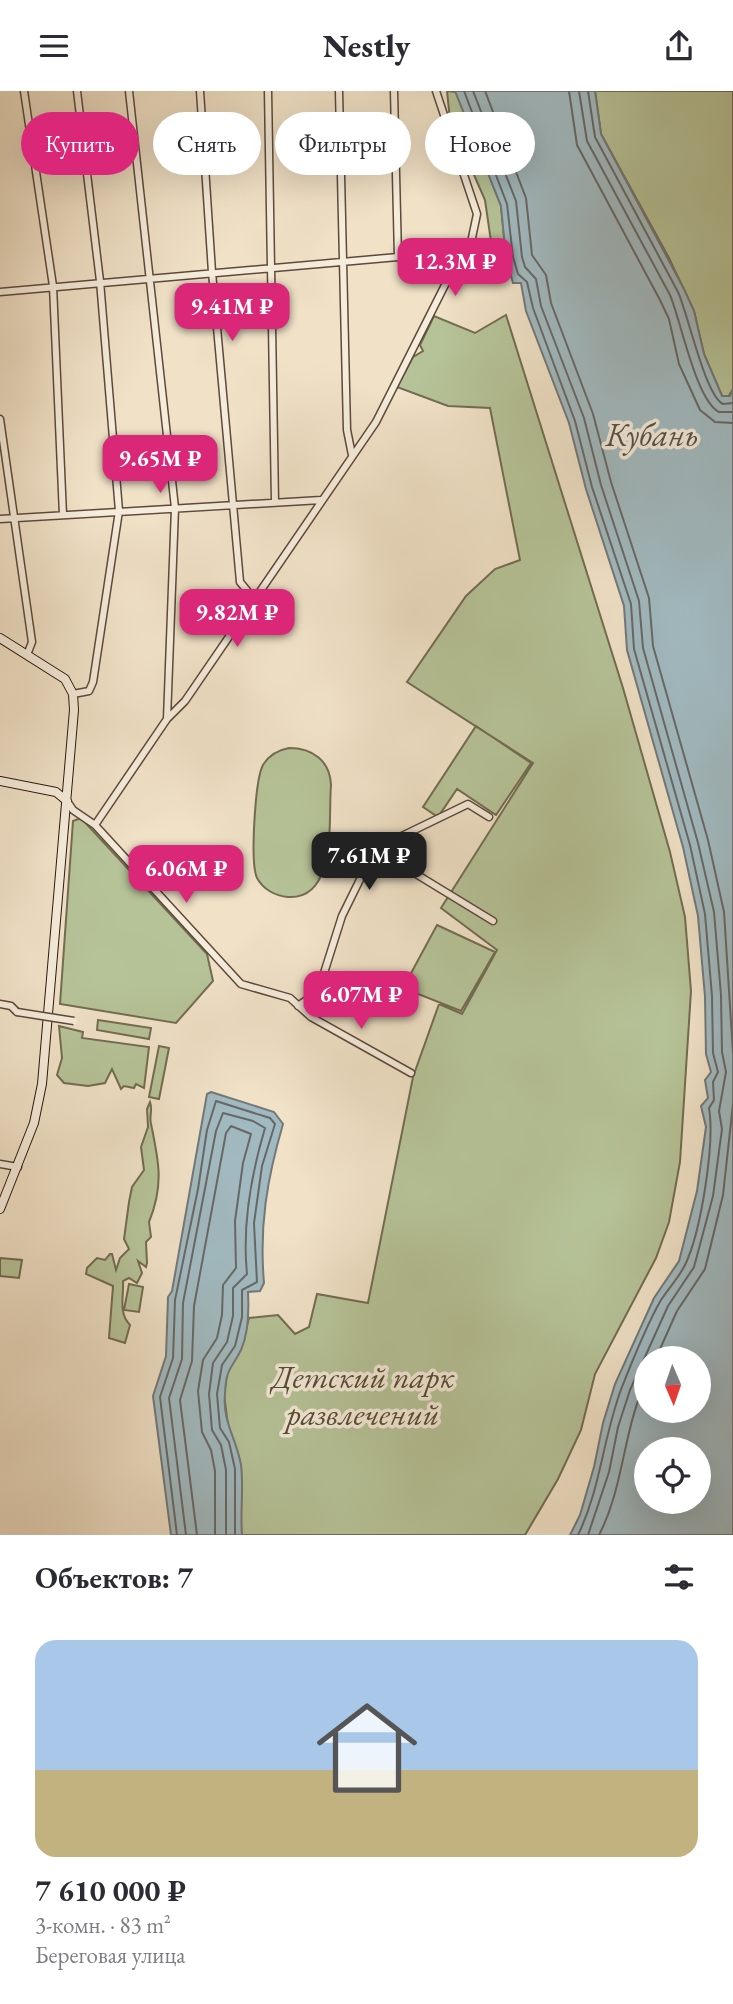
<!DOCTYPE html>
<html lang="ru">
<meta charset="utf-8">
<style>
:root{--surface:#fff;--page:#f2f2f3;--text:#2b2b33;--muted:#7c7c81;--accent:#db2777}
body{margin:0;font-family:"EB Garamond",serif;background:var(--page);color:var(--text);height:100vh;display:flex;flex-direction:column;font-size:26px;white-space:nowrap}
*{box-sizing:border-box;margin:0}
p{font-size:23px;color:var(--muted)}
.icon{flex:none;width:38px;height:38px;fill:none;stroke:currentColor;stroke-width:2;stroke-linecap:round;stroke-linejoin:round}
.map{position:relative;height:1444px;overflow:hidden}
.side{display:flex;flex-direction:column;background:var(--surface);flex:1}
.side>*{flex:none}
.banner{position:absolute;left:21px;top:21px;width:691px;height:63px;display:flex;gap:14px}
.needle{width:46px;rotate:178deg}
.controls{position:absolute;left:634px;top:1255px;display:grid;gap:14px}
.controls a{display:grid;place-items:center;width:77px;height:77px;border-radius:50%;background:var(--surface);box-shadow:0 7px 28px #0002;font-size:35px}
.price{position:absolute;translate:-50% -60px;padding:0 16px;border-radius:14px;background:var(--accent);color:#fff;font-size:23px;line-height:46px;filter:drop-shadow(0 2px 4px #0008)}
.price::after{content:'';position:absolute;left:50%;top:42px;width:21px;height:16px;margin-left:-10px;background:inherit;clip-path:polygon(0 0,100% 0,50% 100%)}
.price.active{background:#222;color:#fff}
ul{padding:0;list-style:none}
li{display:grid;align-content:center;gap:14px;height:371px;padding:0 35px}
li span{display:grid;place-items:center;height:217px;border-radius:21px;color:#555}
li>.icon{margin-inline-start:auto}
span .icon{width:126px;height:126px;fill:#fffc;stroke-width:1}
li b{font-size:30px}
h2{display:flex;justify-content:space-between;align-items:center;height:84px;padding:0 35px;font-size:30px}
.tag{padding:0 24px;border-radius:32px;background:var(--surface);box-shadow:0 7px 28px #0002;font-size:24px;line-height:63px}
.tag.active{background:var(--accent);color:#fff}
header{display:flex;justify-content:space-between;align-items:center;height:91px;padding:0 35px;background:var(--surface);font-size:32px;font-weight:800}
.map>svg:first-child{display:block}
.green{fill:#b6c398;stroke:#726c52;stroke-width:2}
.water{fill:#a1bac1;stroke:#737878;stroke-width:2;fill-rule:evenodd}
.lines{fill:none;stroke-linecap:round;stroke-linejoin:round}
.shore{stroke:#676866;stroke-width:2}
.street-casing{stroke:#5e493a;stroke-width:9}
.secondary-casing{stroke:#2d160b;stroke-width:10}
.street{stroke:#f5ecdb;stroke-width:6}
.secondary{stroke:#f5ecdb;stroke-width:8}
.street-bridge-casing{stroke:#5e493a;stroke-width:9;stroke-linecap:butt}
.street-bridge{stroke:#f5ecdb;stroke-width:6}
.labels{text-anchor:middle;stroke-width:7;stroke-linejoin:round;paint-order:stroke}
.park-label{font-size:32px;font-style:italic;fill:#564a35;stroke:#f5ecdb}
.water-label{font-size:33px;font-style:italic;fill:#564f4b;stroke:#f5ecdb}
</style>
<header><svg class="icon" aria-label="menu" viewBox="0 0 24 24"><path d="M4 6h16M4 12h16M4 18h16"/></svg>Nestly<svg class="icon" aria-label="share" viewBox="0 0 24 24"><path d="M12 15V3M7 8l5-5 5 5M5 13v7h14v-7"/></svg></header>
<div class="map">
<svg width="733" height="1444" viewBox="0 0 733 1444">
<rect width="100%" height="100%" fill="#f0e1c7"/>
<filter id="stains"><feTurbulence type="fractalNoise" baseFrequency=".00286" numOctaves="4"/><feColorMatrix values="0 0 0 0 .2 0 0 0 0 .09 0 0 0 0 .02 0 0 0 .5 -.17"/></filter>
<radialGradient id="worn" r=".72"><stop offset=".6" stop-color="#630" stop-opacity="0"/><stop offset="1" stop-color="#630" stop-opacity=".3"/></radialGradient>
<!-- green -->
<path class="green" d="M 447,0 L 457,1 L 501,115 L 506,167 L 494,171 L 485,109 L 450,29 Z
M 595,0 L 733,0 L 733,298 L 728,306 L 722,305 L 704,263 L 694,220 L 669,167 L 601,43 Z
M 506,224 L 623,597 L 670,761 L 685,826 L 691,900 L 680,1071 L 669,1131 L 656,1167 L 595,1283 L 581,1339 L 558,1388 L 525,1444 L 242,1444 L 224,1303 L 228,1276 L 241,1258 L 249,1227 L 278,1224 L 295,1243 L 309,1236 L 317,1203 L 368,1212 L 413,986 L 439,913 L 462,923 L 497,859 L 441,817 L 533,672 L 407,591 L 466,505 L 495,478 L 520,469 L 490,317 L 448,315 L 397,296 L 413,266 L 423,260 L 420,254 L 434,225 L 475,242 Z
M 476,635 L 531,672 L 496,724 L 457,698 L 438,726 L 423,716 Z
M 289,657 C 313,657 330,670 331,694 C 328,727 338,809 288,806 C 275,805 263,798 257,787 C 250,772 255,689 263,674 C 269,664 278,659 289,657 Z
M 81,727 L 207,863 L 213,890 L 176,932 L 60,913 L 73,730 Z
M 437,834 L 495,861 L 461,920 L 403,897 Z
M 98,929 L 151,937 L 149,948 L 97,939 Z
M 59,935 L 83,941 L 82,947 L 149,956 L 144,997 L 136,993 L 134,997 L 124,995 L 121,998 L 112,978 L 105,992 L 88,995 L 64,992 L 57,984 L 62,967 Z
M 159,955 L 169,957 L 159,1008 L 149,1006 Z
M 150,1011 C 153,1019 149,1025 151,1033 C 159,1071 164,1094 149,1131 L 151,1146 L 146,1151 L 147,1172 L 146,1176 L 138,1170 L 142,1182 L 137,1192 L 129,1187 L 123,1190 C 124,1205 118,1222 130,1234 L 125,1252 L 109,1247 L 113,1195 L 86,1183 L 87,1177 L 97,1167 L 105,1169 L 110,1163 L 112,1163 L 116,1179 L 120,1167 L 129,1158 L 124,1148 L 129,1111 L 132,1096 L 144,1079 L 141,1056 L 148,1036 L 147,1018 Z
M 0,1167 L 22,1169 L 19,1187 L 0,1185 Z
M 129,1193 L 143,1196 L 139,1221 L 124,1219 Z"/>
<!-- water -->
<path class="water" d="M 455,0 L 595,0 L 601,43 L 684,198 L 694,220 L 704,263 L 722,305 L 730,305 L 733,298 L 733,1444 L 570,1444 L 580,1424 L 594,1376 L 603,1332 L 615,1293 L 654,1207 L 679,1170 L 697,1100 L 706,1036 L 701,1015 L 708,1007 L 705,989 L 711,981 L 706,963 L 705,906 L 698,825 L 683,756 L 627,559 L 624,515 L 586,398 L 569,332 L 526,220 L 521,192 L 513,192 L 506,167 L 501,115 ZM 646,1267 L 698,1267 L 698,1320 L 646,1320 ZM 646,1358 L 698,1358 L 698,1410 L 646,1410 Z
M 211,1001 L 274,1021 L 283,1033 C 267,1088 259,1135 264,1192 L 260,1200 L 248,1201 C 249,1219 249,1241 241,1259 C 231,1279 226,1277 225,1303 C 222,1330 237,1349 241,1374 C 244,1397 240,1421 242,1444 L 171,1444 L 153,1305 L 166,1265 L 168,1206 L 172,1200 L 207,1003 Z"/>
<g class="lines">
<!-- shore -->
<path class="shore" d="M 464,0 L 507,113 L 513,166 L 518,183 L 527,191 L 533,217 L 575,330 L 592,396 L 631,513 L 634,558 L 690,754 L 705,823 L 712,905 L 713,962 L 718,981 L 713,991 L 714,1009 L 709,1017 C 715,1052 701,1141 685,1174 C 679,1186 669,1197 661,1209 C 646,1235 633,1268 622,1296 C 603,1345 601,1397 578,1444
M 473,0 L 516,110 L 522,166 L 525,176 L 536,188 L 541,215 L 584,327 L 601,394 L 639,510 L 643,557 L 698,752 L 714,821 L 721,904 L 722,961 L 726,981 L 719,1020 L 722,1038 L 713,1105 L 694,1176 L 668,1215 L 630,1299 L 618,1336 L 609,1381 L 588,1444
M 485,0 L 526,107 L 532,164 L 546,184 L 551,212 L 593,323 L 611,391 L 649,507 L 653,555 L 708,749 L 724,821 L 733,962
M 569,0 L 577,54 L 660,209 L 669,228 L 679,273 L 700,319 L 715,331 L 733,332
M 579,0 L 587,50 L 670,204 C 681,230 696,309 719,321 L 733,321
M 588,0 L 595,46 L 678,201 C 688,223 705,304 723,313 L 733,312
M 656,1267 L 677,1220 L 705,1178 L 723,1104 L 733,1013
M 177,1444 L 160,1306 L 173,1267 L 175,1209 L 198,1098 L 207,1039 L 216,1010 L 270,1027 L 275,1033 L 262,1075 L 254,1132 L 257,1191 L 242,1199 L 242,1226 L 235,1255 L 222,1274 L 217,1303 L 220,1337 L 229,1351 L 235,1378 L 235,1444
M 186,1444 L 169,1307 L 182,1268 L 183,1212 L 216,1040 L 223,1022 L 253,1030 L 265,1037 C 251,1084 242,1134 247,1183 L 233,1197 L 233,1225 L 227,1251 L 213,1272 L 209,1303 L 212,1339 L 221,1354 L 226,1379 L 226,1444
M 197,1444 L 180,1309 L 192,1270 L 194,1215 L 226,1042 L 231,1035 L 251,1043 L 243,1072 L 235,1130 L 236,1177 L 223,1194 L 222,1224 L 217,1247 L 203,1269 L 198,1300 L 202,1341 L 211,1359 L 215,1380 L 215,1444
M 599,1444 C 624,1396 623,1339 646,1290"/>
<defs>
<path id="street" d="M 24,0 L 53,195 L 63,424
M 129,0 L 175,417 L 167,628
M 200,0 L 212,181 L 240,491 L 255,509
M 268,0 L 275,411
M 339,0 L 347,339 L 352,364
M 394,0 L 398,166
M 436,0 L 477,123 L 465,180 L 449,186
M 0,201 L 398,166 L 433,167 L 449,186
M 0,328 L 32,551 L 27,564
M 0,428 L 321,409
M 73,603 L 89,600 L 93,591 L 119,420 L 100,190 L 77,0
M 67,710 L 73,719 L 95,734 L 241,893 L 290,907 L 311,926 L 411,982
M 95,734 L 167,628 L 185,610 L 376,331 L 449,186
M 375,758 L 493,830
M 0,913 L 11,915 L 17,921
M 298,915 L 318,901 L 342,825 L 375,758 L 468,713 L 489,726
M 0,1073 L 18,1076"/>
<path id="secondary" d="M 0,547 L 65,588 L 73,603 L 74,619 L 42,993 L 34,1032 L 0,1118
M 0,690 L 56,701 L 67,710"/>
</defs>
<!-- street casing -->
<use href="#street" class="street-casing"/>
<!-- secondary casing -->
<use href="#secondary" class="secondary-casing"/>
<!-- street -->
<use href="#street" class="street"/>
<!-- secondary -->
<use href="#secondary" class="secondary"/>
<defs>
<path id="street-bridge" d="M 17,921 L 74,930"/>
</defs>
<!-- street-bridge casing -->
<use href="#street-bridge" class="street-bridge-casing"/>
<!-- street-bridge -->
<use href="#street-bridge" class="street-bridge"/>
</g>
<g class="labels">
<!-- park labels -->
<g class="park-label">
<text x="363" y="1297">Детский парк<tspan x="363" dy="37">развлечений</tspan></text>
</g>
<!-- water labels -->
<g class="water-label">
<text x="652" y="355">Кубань</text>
</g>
</g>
<rect width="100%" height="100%" filter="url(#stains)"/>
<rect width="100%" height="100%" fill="url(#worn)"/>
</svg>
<div class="controls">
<a><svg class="needle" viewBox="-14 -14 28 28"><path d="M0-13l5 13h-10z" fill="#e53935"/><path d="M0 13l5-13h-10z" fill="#7c7c81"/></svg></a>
<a><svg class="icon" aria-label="locate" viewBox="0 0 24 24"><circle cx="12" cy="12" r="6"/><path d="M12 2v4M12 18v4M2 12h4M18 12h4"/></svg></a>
</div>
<b class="price" style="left:455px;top:207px">12.3M ₽</b>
<b class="price" style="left:232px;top:252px">9.41M ₽</b>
<b class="price" style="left:160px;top:404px">9.65M ₽</b>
<b class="price" style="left:237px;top:558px">9.82M ₽</b>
<b class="price active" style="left:369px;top:801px">7.61M ₽</b>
<b class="price" style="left:186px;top:814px">6.06M ₽</b>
<b class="price" style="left:361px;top:940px">6.07M ₽</b>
<div class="banner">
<a class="tag active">Купить</a>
<a class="tag">Снять</a>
<a class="tag">Фильтры</a>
<a class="tag">Новое</a>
</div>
</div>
<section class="side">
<h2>Объектов: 7<svg class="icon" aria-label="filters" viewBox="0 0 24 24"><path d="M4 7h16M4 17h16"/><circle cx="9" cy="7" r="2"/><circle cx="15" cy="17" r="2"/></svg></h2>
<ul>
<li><span style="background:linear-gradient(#a9c7e8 60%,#c2b280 0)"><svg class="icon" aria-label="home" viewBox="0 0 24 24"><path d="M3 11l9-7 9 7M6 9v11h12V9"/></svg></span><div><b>7 610 000 ₽</b><p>3-комн. · 83 m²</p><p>Береговая улица</p></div></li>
</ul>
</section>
